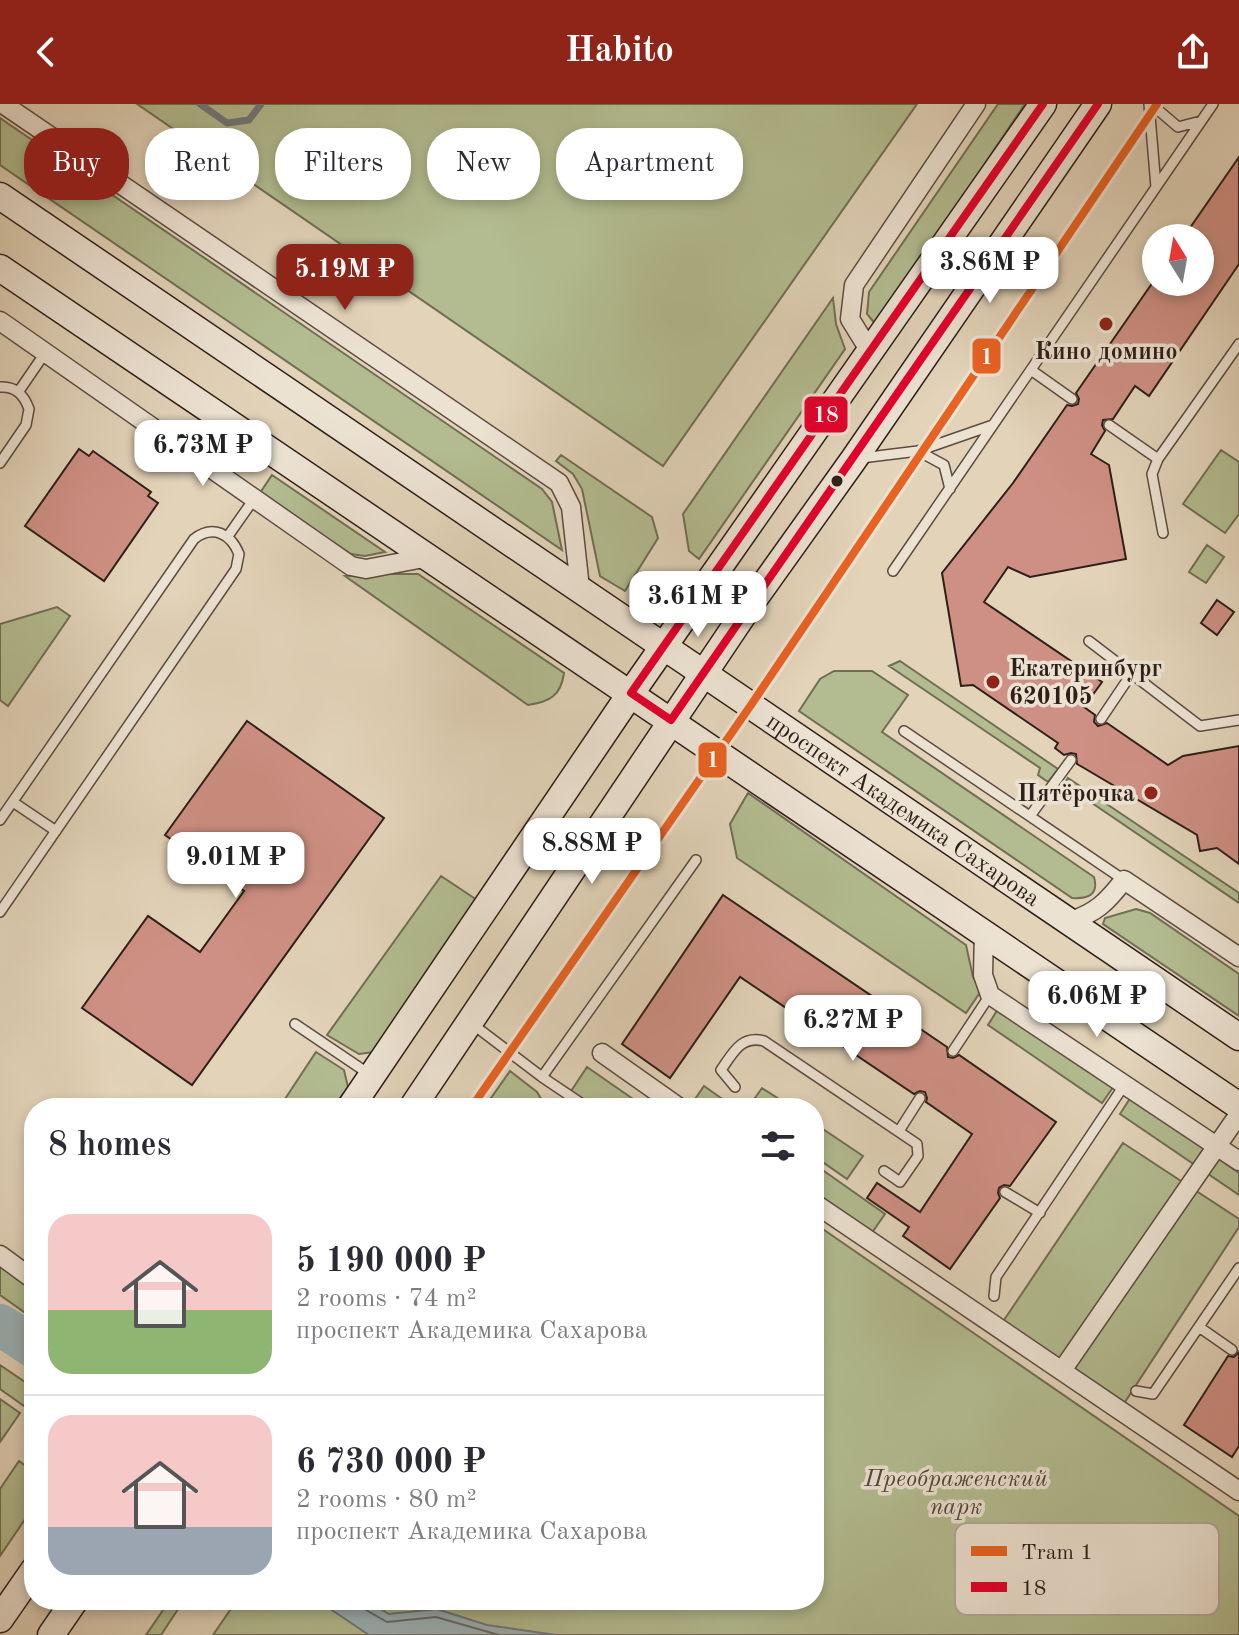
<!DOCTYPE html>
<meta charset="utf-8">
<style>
:root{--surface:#fff;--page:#f7f7f7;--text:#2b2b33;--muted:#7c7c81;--line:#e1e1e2;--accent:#8f2418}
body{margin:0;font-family:"Old Standard TT",serif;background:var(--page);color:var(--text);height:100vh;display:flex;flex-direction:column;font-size:30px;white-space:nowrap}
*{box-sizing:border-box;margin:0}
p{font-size:26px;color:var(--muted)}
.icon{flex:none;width:44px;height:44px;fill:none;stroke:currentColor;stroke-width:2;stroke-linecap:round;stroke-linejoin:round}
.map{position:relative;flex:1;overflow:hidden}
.side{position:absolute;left:24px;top:994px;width:800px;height:512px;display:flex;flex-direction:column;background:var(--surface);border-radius:32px;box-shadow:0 4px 12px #0003}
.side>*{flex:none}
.top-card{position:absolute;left:24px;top:24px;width:800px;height:72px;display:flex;gap:16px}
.needle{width:52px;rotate:349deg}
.tools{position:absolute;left:1142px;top:120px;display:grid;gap:16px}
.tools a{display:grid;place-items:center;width:72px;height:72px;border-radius:50%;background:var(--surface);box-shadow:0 4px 12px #0003;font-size:40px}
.price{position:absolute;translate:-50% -68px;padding:0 18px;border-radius:16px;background:#fff;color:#222;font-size:26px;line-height:52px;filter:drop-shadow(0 2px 4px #0008)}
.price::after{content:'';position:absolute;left:50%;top:48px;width:24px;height:18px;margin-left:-12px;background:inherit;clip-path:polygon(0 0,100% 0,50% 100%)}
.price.active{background:var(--accent);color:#fff}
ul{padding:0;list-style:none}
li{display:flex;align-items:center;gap:24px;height:200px;padding:0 24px}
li+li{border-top:2px solid var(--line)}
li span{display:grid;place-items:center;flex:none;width:224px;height:160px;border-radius:24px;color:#555}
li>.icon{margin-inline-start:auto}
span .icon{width:96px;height:96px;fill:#fffc;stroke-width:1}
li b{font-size:34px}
h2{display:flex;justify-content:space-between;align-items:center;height:96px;padding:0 24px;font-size:34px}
.tag{padding:0 28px;border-radius:32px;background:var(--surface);box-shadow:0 4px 12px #0003;font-size:28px;line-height:72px}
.tag.active{background:var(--accent);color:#fff}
header{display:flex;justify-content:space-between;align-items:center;height:104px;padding:0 24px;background:var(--accent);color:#fff;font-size:36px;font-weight:800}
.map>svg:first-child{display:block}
.green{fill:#b2bc90;stroke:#706e54;stroke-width:2}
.water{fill:#9bb4bb;stroke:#70787a;stroke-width:2}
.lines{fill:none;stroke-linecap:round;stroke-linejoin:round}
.shore{stroke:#656a6a;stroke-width:2}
.stream{stroke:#70787a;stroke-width:7}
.river{stroke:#9bb4bb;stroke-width:42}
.building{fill:#ce9084;stroke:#2f1f19;stroke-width:2}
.lane-casing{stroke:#5c4c41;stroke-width:12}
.street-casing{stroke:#5c4c41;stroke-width:21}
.secondary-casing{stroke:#2f1f19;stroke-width:29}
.lane{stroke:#ece2d2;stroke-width:9}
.street{stroke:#ece2d2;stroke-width:18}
.secondary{stroke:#ece2d2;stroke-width:26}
.bus-1-casing{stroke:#ece2d2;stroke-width:14}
.bus-1{stroke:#e4002b;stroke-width:8}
.tram-1-casing{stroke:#ece2d2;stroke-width:14}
.tram-1{stroke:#e86222;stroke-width:8}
.poi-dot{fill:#8f2418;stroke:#ece2d2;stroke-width:3}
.bus-dot{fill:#2f1f19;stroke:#ece2d2;stroke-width:3}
.labels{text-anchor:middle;stroke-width:7;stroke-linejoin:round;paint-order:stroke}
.poi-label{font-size:24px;font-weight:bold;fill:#2f1f19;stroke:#ece2d2}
.street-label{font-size:24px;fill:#2f1f19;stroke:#ece2d2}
.park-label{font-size:24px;font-style:italic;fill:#504637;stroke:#ece2d2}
.key{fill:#ece2d2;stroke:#b3a89a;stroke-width:2}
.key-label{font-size:22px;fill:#2f1f19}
.line-badge{stroke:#ece2d2;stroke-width:3}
.badge-label{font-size:22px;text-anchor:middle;font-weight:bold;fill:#fff}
</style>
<header><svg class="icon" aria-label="back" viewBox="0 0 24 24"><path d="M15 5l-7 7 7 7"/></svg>Habito<svg class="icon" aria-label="share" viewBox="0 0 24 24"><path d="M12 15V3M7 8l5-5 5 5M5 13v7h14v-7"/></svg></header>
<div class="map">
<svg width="1239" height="1531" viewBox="0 0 1239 1531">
<rect width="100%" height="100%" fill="#e2d3b9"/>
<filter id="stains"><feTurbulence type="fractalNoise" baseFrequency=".0025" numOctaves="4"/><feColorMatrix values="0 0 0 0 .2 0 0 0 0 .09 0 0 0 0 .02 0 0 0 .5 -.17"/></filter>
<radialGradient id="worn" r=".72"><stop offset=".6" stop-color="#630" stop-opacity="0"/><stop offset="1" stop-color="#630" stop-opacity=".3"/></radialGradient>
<!-- green -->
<path class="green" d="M 137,0 L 917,0 L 663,362 Z
M 998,0 L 1025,0 L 876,221 L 867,210 L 869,188 Z
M 0,14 L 542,385 L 552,398 L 562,446 L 0,61 Z
M 833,194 L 836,220 L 845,245 L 699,455 L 689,447 L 683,410 Z
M 1221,346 L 1239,358 L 1239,410 L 1225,429 L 1183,400 Z
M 561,351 L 652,413 L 658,434 L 625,487 L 600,472 L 582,385 L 573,370 L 556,357 Z
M 272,371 L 385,448 L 365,452 L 351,450 L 260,389 Z
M 1207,441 L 1224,453 L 1206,479 L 1189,468 Z
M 375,470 L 418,470 L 564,569 C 561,592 549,598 528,601 L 345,472 Z
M 676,470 L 685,476 C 674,491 667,498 648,499 L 667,471 Z
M 57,503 L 70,512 L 8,602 L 0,596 L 0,520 Z
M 900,557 L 1058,665 L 1048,678 L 1038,671 L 1040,664 L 889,562 Z
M 834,567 L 872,567 L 908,591 L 882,628 L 1094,773 C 1099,791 1088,795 1072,794 L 799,607 L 820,575 Z
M 1068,674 L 1239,789 L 1239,799 L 1064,680 Z
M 748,689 L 966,841 L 973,873 L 981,887 L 966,909 L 737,754 L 730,720 Z
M 441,772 L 477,796 L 374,948 L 359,950 L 327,931 Z
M 1136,805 L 1150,809 L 1239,870 L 1239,912 L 1103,820 L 1105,814 Z
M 998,905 L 1114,982 L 1102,999 L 988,921 Z
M 316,948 L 344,966 L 348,983 L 333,1004 L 283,1004 L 283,998 Z
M 587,963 L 646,1004 L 560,1004 Z
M 510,967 L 537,988 L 543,998 L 539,1004 L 484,1004 Z
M 704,982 L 735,1004 L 689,1004 Z
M 762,984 L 793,1004 L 748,1004 Z
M 1131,993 L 1239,1069 L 1239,1091 L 1120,1010 Z
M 814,1019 L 863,1052 L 847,1075 L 814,1052 Z
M 1123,1039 L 1239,1115 L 1239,1123 L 1123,1301 L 1002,1219 Z
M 814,1060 L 885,1110 L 871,1130 L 814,1091 Z
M 814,1119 L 1239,1412 L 1239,1531 L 213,1531 L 237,1496 L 814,1496 Z
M 0,1161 L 34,1184 L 34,1215 L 0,1191 Z
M 0,1261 L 34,1284 L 24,1302 L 0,1285 Z
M 0,1295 L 20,1309 L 0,1338 Z
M 19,1357 L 34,1368 L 34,1402 L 0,1452 L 0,1385 Z
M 170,1496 L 184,1496 L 161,1531 L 146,1531 Z"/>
<!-- water -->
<path class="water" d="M 317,1496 L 365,1496 L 389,1510 L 437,1505 L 487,1521 L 556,1531 L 369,1531 Z"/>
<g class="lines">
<!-- shore -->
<path class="shore" d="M 362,1496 L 366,1506 L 387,1518 L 436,1513 L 499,1531"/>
<!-- stream -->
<path class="stream" d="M 200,0 L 227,19 L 249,16 L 261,0"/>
<!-- river -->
<path class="river" d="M 0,1221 L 34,1243"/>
</g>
<!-- building -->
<path class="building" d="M 1239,53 L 1239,160 L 1149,292 L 1135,282 L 1113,315 L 1103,316 L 1102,321 L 1105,327 L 1091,350 L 1109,361 L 1126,455 L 1030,473 L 1008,463 L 984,498 L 1102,578 L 1084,603 L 1095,611 L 1094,618 L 1098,622 L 1107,619 L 1168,661 L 1183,652 L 1239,642 L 1239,760 L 1217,744 L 1200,747 L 1197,731 L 1084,664 L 1077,660 L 1076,650 L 1071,649 L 1064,651 L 1055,644 L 1058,639 L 973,581 L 961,582 L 942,469 L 1013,379 L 1067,301 L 1072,302 L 1078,300 L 1079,295 L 1076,289 L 1153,178 L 1200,178 L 1200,134 L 1183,134 Z
M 79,345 L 89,352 L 93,347 L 151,388 L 148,392 L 158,399 L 104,477 L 25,422 Z
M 1217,496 L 1234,508 L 1217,531 L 1201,519 Z
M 247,617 L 384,714 L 192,981 L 82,904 L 148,812 L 200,848 L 244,787 L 165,731 Z
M 723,791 L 947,943 L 948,953 L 953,954 L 959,951 L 1056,1018 L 1010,1082 L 1004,1081 L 999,1084 L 998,1089 L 1000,1094 L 950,1165 L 903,1132 L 909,1123 L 867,1094 L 877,1079 L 920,1108 L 972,1030 L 926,998 L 927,994 L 925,988 L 920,987 L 914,990 L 740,873 L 670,974 L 622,940 Z
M 1239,1248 L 1239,1342 L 1232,1353 L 1184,1321 L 1228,1252 L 1234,1253 Z"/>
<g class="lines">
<defs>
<path id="lane" d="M 1149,0 L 1156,83
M 1154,0 L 1157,5 L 1178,23 L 1201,17
M 1031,266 L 1072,295
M 0,283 C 16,282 24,291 29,305 L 26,321 L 0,359
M 19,287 L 45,249
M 1109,321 L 1158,355
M 918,347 L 944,361 L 950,385
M 861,354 L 918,347 L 993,321
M 1163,429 L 1152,370 L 1158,355 L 1239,240
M 228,432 L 254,395
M 893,467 L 1213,0
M 1089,537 L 1200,622 L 1239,616
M 1101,615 L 1132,569
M 904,627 L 1124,776
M 13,698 L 56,727
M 1030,712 L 1071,656
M 0,716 L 194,435 C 213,420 231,430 239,450 L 236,465 L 0,808
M 471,919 L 542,973 L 696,756
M 295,920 L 369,970
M 953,947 L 990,891
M 542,973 L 588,1004
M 735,983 L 721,966 C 733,949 741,931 764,937 L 917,1040 L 918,1052 L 900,1078 L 884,1067
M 899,1027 L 920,994
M 1005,1088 L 1040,1109
M 994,1192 L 996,1173 L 1125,980
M 1199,1223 L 1232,1246
M 1136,1287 L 1153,1290 L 1239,1164"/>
<path id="street" d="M 3,0 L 559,379 L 571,403 L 580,484
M 0,217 L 351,462 L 366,465 L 429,453
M 871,249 L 850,215 L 854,181 L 976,0
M 1069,818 C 1097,808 1106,799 1124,776 L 1239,853
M 984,828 L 983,871 L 990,891 L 1239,1057
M 602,949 L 680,1004
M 814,1099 L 1239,1387
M 0,1151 L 34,1176
M 1063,1265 L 1239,1010"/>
<g id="secondary">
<path id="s1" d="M 0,92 L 1239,933"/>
<path d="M 0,164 L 1239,1002"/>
<path d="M 350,1004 L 631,589 L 1043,0"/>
<path d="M 412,1004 L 749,502 L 854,355 L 1098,0"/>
<path d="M 0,1515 L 34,1466"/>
<path d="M 51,1531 L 75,1496"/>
</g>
</defs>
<!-- lane casing -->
<use href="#lane" class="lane-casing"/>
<!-- street casing -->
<use href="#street" class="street-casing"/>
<!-- secondary casing -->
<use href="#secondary" class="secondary-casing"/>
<!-- lane -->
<use href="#lane" class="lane"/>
<!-- street -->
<use href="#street" class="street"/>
<!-- secondary -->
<use href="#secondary" class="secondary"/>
<defs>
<path id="bus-1" d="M 1043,0 L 631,589 L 671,616 L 1098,0"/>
</defs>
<!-- bus-1 casing -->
<use href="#bus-1" class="bus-1-casing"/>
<!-- bus-1 -->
<use href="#bus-1" class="bus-1"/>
<defs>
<path id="tram-1" d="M 471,1004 L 751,601 L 1157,0"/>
</defs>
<!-- tram-1 casing -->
<use href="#tram-1" class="tram-1-casing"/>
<!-- tram-1 -->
<use href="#tram-1" class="tram-1"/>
</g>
<!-- markers -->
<g class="poi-dot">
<circle cx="1106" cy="220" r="8"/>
<circle cx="993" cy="578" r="8"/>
<circle cx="1151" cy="689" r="8"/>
</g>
<circle class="bus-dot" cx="837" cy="377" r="7"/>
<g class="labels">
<!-- poi labels -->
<g class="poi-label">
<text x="1106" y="255">Кино домино</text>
<text x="1009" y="572" text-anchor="start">Екатеринбург<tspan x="1009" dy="28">620105</tspan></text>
<text x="1135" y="697" text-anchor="end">Пятёрочка</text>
</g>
<!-- street labels -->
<g class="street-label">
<text dy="8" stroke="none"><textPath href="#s1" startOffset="1092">проспект Академика Сахарова</textPath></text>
</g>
<!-- park labels -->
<g class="park-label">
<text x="956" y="1382">Преображенский<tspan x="956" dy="28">парк</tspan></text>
</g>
</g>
<!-- legend -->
<rect x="955" y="1419" width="264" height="92" rx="12" class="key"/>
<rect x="971" y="1442" width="36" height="10" fill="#e86222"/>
<rect x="971" y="1478" width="36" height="10" fill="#e4002b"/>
<g class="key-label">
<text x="1021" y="1455">Tram 1</text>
<text x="1021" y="1491">18</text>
</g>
<g class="line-badge">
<rect x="971" y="233" width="31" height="38" rx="8" fill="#e86222"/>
<rect x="803" y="291" width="46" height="39" rx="8" fill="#e4002b"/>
<rect x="697" y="637" width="31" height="38" rx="8" fill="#e86222"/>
</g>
<g class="badge-label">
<text x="987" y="260">1</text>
<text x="826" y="318">18</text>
<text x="713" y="663">1</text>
</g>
<rect width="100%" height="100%" filter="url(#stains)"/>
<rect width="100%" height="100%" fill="url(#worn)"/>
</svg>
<div class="tools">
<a><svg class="needle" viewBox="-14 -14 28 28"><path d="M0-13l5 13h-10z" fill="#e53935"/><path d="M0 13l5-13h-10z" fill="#7c7c81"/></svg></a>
</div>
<b class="price" style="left:990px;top:201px">3.86M ₽</b>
<b class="price active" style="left:345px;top:208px">5.19M ₽</b>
<b class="price" style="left:203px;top:384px">6.73M ₽</b>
<b class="price" style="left:698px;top:535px">3.61M ₽</b>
<b class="price" style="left:592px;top:782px">8.88M ₽</b>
<b class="price" style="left:236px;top:796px">9.01M ₽</b>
<b class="price" style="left:1097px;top:935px">6.06M ₽</b>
<b class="price" style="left:853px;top:959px">6.27M ₽</b>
<div class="top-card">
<a class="tag active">Buy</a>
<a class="tag">Rent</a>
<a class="tag">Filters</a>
<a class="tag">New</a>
<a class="tag">Apartment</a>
</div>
<section class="side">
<h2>8 homes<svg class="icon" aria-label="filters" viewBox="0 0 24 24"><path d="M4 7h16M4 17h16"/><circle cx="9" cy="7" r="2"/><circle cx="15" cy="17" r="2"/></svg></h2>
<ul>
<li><span style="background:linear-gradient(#f6c9c9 60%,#8fb573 0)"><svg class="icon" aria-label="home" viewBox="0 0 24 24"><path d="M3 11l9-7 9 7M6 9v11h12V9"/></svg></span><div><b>5 190 000 ₽</b><p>2 rooms · 74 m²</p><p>проспект Академика Сахарова</p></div></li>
<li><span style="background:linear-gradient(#f6c9c9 70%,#9aa5b1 0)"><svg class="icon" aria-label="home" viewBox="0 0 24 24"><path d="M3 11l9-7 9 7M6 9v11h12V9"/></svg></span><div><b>6 730 000 ₽</b><p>2 rooms · 80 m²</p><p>проспект Академика Сахарова</p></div></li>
</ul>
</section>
</div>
